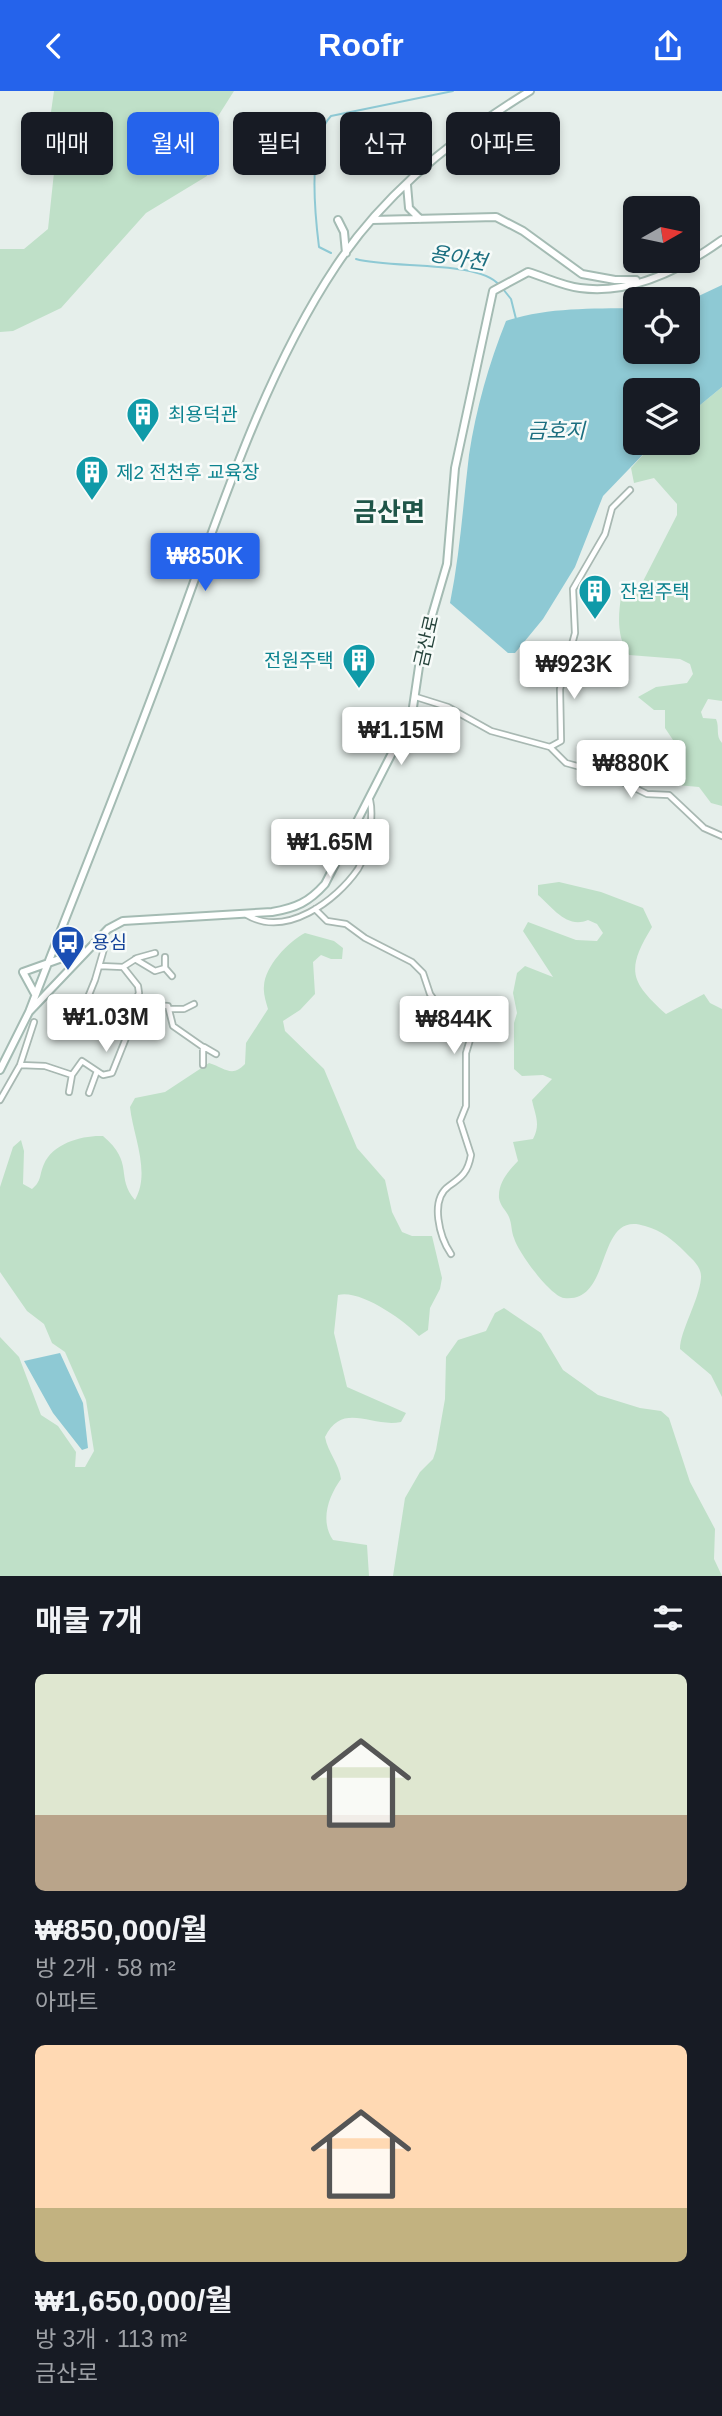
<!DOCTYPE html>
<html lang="ko">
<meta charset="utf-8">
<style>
:root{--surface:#171b24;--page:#20242c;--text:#f1f3f6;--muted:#9ea1a6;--accent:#2563eb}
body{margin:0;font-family:Helvetica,"Noto Sans KR",sans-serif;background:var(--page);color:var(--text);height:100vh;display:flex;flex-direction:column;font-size:26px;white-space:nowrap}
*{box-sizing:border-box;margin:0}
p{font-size:23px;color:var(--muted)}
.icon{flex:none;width:38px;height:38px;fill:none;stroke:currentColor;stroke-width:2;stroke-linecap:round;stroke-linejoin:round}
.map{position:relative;height:1485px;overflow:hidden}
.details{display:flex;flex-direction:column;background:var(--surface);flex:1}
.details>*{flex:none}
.top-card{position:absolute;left:21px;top:21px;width:681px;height:63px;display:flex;gap:14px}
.needle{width:46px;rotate:81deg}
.buttons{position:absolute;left:623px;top:105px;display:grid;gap:14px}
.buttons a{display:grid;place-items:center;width:77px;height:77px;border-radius:10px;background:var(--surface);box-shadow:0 4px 10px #0003;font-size:35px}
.price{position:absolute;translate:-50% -60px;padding:0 16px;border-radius:7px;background:#fff;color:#222;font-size:23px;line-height:46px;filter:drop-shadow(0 2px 4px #0008)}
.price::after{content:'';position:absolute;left:50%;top:42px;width:21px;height:16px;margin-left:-10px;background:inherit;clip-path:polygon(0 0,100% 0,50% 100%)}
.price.active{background:var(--accent);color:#fff}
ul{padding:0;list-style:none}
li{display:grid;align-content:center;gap:14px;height:371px;padding:0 35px}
li span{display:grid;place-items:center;height:217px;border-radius:10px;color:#555}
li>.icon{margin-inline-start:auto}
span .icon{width:126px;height:126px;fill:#fffc;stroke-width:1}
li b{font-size:30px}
h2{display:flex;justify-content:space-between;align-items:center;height:84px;padding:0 35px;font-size:30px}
.chip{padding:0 24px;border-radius:10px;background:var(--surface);box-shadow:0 4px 10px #0003;font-size:24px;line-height:63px}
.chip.active{background:var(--accent);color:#fff}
header{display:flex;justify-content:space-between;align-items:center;height:91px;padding:0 35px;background:var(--accent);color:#fff;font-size:32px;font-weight:700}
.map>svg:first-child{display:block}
.green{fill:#bfe0c8}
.water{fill:#8ec9d4}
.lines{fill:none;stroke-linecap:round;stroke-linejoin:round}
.stream{stroke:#8ec9d4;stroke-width:2}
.street-casing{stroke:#a8b8b2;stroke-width:8}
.secondary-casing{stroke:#a4bbb3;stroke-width:10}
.street{stroke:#fff;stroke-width:4.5}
.secondary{stroke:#fff;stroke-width:6}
.labels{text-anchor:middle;stroke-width:5;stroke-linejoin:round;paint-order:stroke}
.culture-label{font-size:19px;fill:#0d838f;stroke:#f7fbf9;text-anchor:start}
.street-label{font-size:19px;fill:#24423a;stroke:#f7fbf9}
.transit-label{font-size:19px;fill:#164399;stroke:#f7fbf9;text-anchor:start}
.water-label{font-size:21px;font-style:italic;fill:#1c6f80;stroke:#f7fbf9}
.district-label{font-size:26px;font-weight:bold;fill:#1f5548;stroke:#f7fbf9}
</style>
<header><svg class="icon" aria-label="back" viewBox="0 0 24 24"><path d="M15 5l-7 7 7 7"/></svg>Roofr<svg class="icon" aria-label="share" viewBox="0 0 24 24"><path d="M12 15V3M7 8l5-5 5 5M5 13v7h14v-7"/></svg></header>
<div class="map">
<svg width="722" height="1485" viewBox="0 0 722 1485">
<rect width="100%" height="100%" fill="#e6efeb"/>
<!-- green -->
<path class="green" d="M 54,0 L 234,0 L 215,30 L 207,85 L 146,122 L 61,217 L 13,240 L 0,241 L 0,158 L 24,158 L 48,138 L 55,72 L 51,21 Z
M 722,296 L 722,610 L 708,608 L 701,621 L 703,627 L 716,628 C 720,637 715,644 722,652 L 722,715 L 711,712 L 699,696 L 677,694 L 670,687 L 670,676 L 677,655 L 665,637 L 665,619 L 654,619 L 638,606 L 656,596 L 687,592 L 693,583 L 690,573 L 680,568 L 629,564 C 617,547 618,526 621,506 L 631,508 L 638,500 L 677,424 L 677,413 L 654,387 L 634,392 L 631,377 L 654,352 L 688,352 L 688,324 Z
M 559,791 L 601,801 L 643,817 L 652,836 C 625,880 631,891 666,923 L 704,903 L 710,912 L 722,918 L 722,1306 L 711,1284 L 680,1258 C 680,1240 699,1210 701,1187 C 702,1176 692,1168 685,1161 C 672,1148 662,1140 645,1135 C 594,1118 614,1213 564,1207 C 550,1205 518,1161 514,1147 C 511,1140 512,1133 509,1126 C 506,1119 500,1115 499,1107 C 498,1092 508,1080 518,1070 L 513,1051 L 533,1048 C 541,1033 535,1024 532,1009 L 552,988 L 543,984 L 522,985 L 514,978 L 514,932 L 517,922 L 513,902 L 517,882 L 525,875 L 553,886 L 523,840 L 528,831 L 576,849 L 597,850 L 603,842 L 597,833 L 588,829 C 567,838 553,817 538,804 L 538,794 Z
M 305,842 L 334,850 L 343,857 L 342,868 L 331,868 L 321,864 L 313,871 L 315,903 L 300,919 L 283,930 L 285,940 L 324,978 L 357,1057 L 385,1089 L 392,1121 L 402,1141 L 412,1145 L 432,1145 L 442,1187 L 440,1198 L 430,1217 L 428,1239 L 419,1245 C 404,1229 360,1198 338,1204 L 334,1242 L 347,1296 L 406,1322 L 401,1331 C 371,1337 343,1310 325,1346 C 328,1362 339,1372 341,1388 C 328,1406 320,1430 333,1449 L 367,1454 L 369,1485 L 0,1485 L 0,1246 L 19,1266 L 41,1324 L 58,1335 L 76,1361 L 75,1376 L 85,1376 L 94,1360 L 86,1309 L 65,1261 L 52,1252 L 44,1233 L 27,1220 L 0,1181 L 0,1096 L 13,1056 L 21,1049 L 24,1060 L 23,1093 L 32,1098 C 42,1090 39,1084 44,1073 C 53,1052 83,1044 103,1045 C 135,1072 115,1086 135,1109 C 151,1081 133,1045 130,1016 L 135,1007 L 165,1001 L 209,972 C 225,977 232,987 245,973 L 246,952 L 268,918 C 266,911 263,902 264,895 C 265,875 288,851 305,842 Z
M 504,1217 L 541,1242 L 563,1279 L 598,1304 L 640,1317 L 661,1320 L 669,1327 L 690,1391 L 715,1438 L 714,1468 L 722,1485 L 393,1485 L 405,1407 L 420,1381 L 433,1368 L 436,1359 L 445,1308 L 446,1266 L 458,1249 L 486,1240 L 495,1222 Z"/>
<!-- water -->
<path class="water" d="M 722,194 L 722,296 L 688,324 L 688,299 L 635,299 L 635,352 L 654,352 L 603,405 L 575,476 L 543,528 L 515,562 L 508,562 L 450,512 C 460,463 463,414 469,364 C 476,318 489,272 506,230 C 549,216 590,218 635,217 L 635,261 L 688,261 L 688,210 Z
M 60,1262 L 83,1312 L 88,1357 L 82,1359 L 53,1322 L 24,1270 Z"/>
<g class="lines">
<!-- stream -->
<path class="stream" d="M 331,162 L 319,156 C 315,124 307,49 331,25 L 453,0
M 356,168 C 390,178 479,169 499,194
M 503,198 L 511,208 L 516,228"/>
<defs>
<path id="street" d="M 416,606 L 448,616 L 491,640 L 550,656 L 561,650 L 560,598 L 575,542 L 573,498 L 605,443 L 612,417 L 630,399
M 550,656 L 566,672 L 606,683 L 647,703 L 669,704 L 704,737 L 722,745
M 315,818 L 327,830 L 346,833 L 365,847 L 412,871 L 423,882 L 430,903 L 444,922 L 472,942 L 466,962 L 466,1015 L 460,1030 L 471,1064 C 468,1081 462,1086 449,1095 C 429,1109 440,1147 451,1163
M 247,824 C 286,847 336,810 358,778 C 368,762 374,726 370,709
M 135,868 L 155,880 L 165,877 L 165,866
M 123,876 L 137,867 L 155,862
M 165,877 L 172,885
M 139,906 L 150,914 L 168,915 L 173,935 L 203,956 L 203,974
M 169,918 L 184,918 L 194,913
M 101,928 L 86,921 L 84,916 L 95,889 L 106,851
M 204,956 L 216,963
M 20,974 L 45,975 L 72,984 L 82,970 L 103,984 L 112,982 L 130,937 L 130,923 L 139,902 L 138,895 L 123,876 L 100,875
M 69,1001 L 72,984
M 89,1002 L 97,980
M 0,1009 L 20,974 L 34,931"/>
<path id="secondary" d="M 407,94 L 409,117 L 420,128
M 338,129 L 344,141 L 346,162
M 372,129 L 496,126 L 523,140 L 582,183 L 615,189 L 636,189
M 61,840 L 68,854 L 82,858
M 35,903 L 23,881 L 82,860
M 29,921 L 108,838 L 123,830 L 272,821 C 296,817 309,811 325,793 L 412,623 L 421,562 L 447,473 L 455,377 L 493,200 L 528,181 C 545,186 563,195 580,197 C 632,204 682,178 722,149
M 0,979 L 29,921 C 75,802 123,684 167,565 C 215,436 260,289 336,175 C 384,103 457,44 530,0"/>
</defs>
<!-- street casing -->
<use href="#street" class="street-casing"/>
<!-- secondary casing -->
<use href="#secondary" class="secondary-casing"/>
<!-- street -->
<use href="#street" class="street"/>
<!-- secondary -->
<use href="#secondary" class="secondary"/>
</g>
<!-- icons -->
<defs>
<symbol id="building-pin" viewBox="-11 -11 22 30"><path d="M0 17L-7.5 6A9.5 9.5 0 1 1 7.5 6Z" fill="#0f9aa8" stroke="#f7fbf9"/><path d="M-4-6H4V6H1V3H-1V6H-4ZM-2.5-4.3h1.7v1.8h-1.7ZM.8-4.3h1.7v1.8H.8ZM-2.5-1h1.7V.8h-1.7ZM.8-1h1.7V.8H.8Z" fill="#fff"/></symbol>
<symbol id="bus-pin" viewBox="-11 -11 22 30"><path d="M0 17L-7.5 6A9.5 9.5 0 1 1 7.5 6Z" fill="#1a4fb4" stroke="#f7fbf9"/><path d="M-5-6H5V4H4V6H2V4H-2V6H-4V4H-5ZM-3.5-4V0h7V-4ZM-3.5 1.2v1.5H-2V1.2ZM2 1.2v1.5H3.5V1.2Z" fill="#fff"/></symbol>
</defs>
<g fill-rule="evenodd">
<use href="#building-pin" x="124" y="304" width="38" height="52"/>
<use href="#building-pin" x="73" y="362" width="38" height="52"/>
<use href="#building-pin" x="576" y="481" width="38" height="52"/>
<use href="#building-pin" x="340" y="550" width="38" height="52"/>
<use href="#bus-pin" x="49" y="832" width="38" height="52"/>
</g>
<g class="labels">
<!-- culture labels -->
<g class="culture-label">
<text x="168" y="330">최용덕관</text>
<text x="116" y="388">제2 전천후 교육장</text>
<text x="620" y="507">잔원주택</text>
<text x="334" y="576" text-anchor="end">전원주택</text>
</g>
<!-- street labels -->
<g class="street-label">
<text transform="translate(426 550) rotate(-77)" y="7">금산로</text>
</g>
<!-- transit labels -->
<g class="transit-label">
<text x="92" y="858">용심</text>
</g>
<!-- water labels -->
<g class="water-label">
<text transform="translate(458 167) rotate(10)" y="7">용아천</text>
<text x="556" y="347">금호지</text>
</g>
<!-- district labels -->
<g class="district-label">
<text x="389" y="430">금산면</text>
</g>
</g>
</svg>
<div class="buttons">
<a><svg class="needle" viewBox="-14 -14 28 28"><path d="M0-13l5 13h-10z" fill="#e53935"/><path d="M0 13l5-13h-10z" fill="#9ea1a6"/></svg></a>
<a><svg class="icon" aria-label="locate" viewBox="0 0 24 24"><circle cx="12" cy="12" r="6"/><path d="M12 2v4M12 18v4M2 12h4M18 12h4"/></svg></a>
<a><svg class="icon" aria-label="layers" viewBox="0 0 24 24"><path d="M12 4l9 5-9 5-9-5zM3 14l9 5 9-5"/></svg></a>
</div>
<b class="price active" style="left:205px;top:502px">₩850K</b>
<b class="price" style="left:574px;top:610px">₩923K</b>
<b class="price" style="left:401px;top:676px">₩1.15M</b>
<b class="price" style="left:631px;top:709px">₩880K</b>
<b class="price" style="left:330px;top:788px">₩1.65M</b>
<b class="price" style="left:106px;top:963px">₩1.03M</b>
<b class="price" style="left:454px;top:965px">₩844K</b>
<div class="top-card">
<a class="chip">매매</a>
<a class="chip active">월세</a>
<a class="chip">필터</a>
<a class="chip">신규</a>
<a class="chip">아파트</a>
</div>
</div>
<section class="details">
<h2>매물 7개<svg class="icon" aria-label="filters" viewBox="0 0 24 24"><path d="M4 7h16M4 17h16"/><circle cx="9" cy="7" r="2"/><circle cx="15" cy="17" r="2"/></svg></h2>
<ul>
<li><span style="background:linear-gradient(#dfe7d0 65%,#b9a48a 0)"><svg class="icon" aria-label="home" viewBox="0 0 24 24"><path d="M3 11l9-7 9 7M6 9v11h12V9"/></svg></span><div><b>₩850,000/월</b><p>방 2개 · 58 m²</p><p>아파트</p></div></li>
<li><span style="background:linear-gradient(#ffd9b3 75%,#c2b280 0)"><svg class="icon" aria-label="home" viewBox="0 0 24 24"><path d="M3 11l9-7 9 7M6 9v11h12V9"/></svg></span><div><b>₩1,650,000/월</b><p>방 3개 · 113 m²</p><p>금산로</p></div></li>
</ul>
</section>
